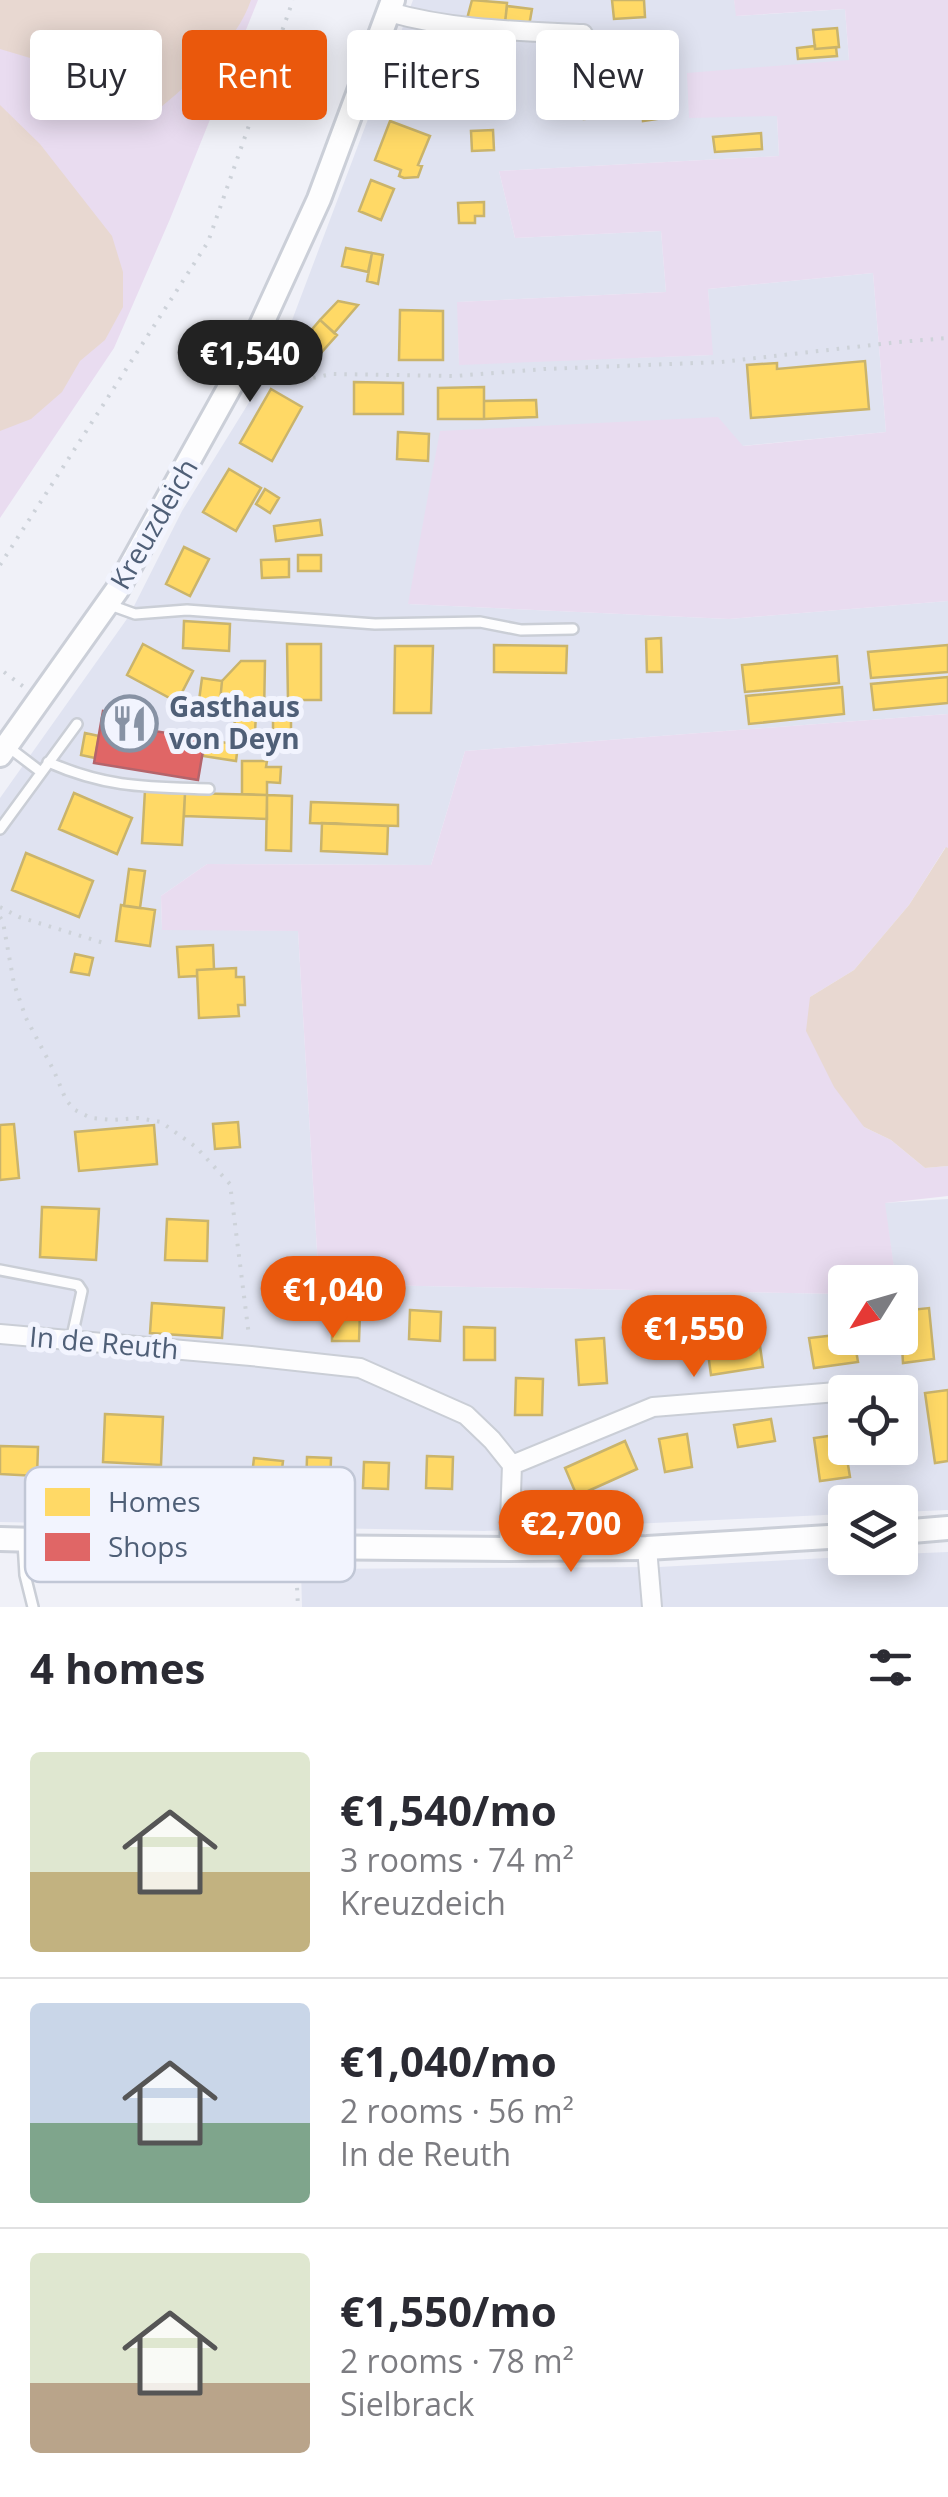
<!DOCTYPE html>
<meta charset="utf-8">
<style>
:root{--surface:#fff;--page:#f7f7f7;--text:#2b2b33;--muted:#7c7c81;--line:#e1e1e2;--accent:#ea580c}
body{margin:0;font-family:"Open Sans",sans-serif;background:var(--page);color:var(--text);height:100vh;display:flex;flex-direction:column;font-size:38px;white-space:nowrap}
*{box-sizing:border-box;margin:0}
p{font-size:32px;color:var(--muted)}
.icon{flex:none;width:55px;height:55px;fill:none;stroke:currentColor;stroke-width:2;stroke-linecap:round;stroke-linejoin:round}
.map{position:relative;height:1607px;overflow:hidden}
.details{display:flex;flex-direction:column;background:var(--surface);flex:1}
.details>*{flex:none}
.banner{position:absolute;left:30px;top:30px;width:890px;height:90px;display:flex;gap:20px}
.needle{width:65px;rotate:233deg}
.controls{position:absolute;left:828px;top:1265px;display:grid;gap:20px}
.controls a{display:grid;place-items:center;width:90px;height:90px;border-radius:10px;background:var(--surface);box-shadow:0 5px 25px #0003;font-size:50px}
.price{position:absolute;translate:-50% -85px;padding:0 22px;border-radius:35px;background:var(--accent);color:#fff;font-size:32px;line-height:65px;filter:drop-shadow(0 2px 5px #0008)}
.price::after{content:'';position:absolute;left:50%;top:60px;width:30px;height:22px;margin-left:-15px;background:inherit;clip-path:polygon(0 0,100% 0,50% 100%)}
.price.active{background:#222;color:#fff}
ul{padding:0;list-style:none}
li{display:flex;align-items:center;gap:30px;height:250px;padding:0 30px}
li+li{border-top:2px solid var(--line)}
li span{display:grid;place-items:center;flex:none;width:280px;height:200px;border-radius:10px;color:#555}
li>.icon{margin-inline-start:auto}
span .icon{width:120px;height:120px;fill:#fffc;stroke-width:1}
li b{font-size:42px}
h2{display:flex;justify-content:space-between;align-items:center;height:120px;padding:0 30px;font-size:42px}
.tag{padding:0 35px;border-radius:10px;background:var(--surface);box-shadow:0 5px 25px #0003;font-size:35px;line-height:90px}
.tag.active{background:var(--accent);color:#fff}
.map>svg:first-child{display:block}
.residential{fill:#e0e3f1;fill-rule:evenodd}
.green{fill:#e9dcf0}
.water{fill:#e8d8d1}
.homes{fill:#ffd966;stroke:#cab46b;stroke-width:2.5}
.shops{fill:#e06666;stroke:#b4646b;stroke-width:2.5}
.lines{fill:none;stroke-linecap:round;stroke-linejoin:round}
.lane-casing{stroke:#caced6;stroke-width:14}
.street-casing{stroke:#caced6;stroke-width:22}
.secondary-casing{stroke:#cbcfd8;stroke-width:28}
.path{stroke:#cdd2d9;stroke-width:4;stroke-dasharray:2.5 8;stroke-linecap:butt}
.lane{stroke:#fdfdfe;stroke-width:9}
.street{stroke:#fdfdfe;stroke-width:18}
.secondary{stroke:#fdfdfe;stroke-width:22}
.labels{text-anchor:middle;stroke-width:10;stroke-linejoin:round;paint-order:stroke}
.street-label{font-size:28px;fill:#4f5f77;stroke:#f2f4fe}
.poi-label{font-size:28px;font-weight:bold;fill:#4f5f77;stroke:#f2f4fe;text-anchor:start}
.key{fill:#f2f4fe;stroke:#c1c7d6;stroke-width:2.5}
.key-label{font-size:28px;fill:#4f5f77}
</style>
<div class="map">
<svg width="948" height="1607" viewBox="0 0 948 1607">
<rect width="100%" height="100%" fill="#f0f1f8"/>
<!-- residential -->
<path class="residential" d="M 413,0 L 734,0 L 737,16 L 845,9 L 849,60 L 777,116 L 779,156 L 499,171 L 515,238 L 661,231 L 666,292 L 458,302 L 459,364 L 712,355 L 708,289 L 873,273 L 886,432 L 742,446 L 408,604 L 729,619 L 948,601 L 948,714 L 465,751 L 431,865 L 207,864 L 161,896 L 162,929 L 298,931 L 319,1284 L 845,1294 L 845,1338 L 900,1338 L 900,1282 L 896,1282 L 884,1203 L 948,1199 L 948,1510 L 900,1512 L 900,1502 L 845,1502 L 845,1514 L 484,1531 L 0,1522 L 0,798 L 129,616 L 182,511 L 280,352 ZM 845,1392 L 900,1392 L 900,1448 L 845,1448 Z
M 948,1552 L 948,1607 L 302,1607 L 301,1569 L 659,1567 L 845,1557 L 900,1558 L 900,1554 Z"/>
<!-- green -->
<path class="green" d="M 0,0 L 258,0 L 170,219 L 114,348 L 0,518 Z
M 734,0 L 948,0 L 948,601 L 729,619 L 408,604 L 440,431 L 718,417 L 743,446 L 886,432 L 873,273 L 708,289 L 713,355 L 459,365 L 457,302 L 666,292 L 661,231 L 515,238 L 499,171 L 779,156 L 777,116 L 689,118 L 687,73 L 849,60 L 845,9 L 736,16 Z
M 948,714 L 948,848 L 945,848 L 909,905 L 854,970 L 810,997 L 864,1127 L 891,1140 L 925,1168 L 948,1166 L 948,1196 L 885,1203 L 896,1282 L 845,1282 L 845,1294 L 319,1284 L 298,931 L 162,930 L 161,896 L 207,864 L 431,865 L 465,751 Z"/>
<!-- water -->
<path class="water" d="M 0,0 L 251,0 C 236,44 190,83 155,112 L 101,105 L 47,63 L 0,49 Z
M 0,105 L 40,144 L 112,236 L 123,272 L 123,307 L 105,340 L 80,361 L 62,392 L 31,419 L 0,431 Z
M 946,847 L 948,848 L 948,1166 L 925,1168 L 891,1140 L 864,1127 L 834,1087 L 806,1031 L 810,997 L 854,970 L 909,905 Z"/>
<!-- homes -->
<path class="homes" d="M 472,0 L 507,3 L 505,24 L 467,19 Z
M 612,0 L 644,0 L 645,17 L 614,19 Z
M 507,6 L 532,9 L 529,26 L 505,22 Z
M 837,28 L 839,47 L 815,49 L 813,30 Z
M 428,34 L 458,46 L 435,104 L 405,92 Z
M 650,35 L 654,70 L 635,72 L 632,37 Z
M 632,37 L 635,72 L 619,74 L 615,39 Z
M 815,46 L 815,49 L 836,47 L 837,56 L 798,59 L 797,48 Z
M 463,85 L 501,86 L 501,114 L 463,113 Z
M 604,94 L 613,94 L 614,117 L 584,119 L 583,98 L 604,97 Z
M 654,96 L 657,119 L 643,121 L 641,97 Z
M 390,121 L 430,136 L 418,165 L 422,166 L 418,177 L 404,178 L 399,176 L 401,170 L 375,160 Z
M 493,130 L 494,150 L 472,151 L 471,131 Z
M 761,133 L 762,149 L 715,152 L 713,137 Z
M 371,180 L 394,189 L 381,220 L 359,211 Z
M 484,202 L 484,216 L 475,216 L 475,223 L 459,223 L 458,203 Z
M 346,248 L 372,253 L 368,272 L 342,266 Z
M 372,253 L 383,255 L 378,284 L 367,281 Z
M 338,301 L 358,305 L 334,333 L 320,320 Z
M 400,310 L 443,311 L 443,360 L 399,360 Z
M 320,320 L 337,335 L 312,363 L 296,348 Z
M 865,361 L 869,409 L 751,418 L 747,365 L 777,363 L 777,369 Z
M 354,382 L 403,383 L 403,414 L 354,414 Z
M 484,387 L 484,419 L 438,419 L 438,388 Z
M 271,389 L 302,407 L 272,461 L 240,443 Z
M 536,400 L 537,417 L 484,419 L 484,401 Z
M 398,432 L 429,434 L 428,461 L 397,459 Z
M 229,469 L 261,488 L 236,531 L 203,512 Z
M 265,489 L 279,498 L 270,513 L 256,504 Z
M 320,520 L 322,535 L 276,541 L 274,526 Z
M 184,547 L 209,559 L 190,596 L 166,584 Z
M 298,555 L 321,555 L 321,571 L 298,571 Z
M 289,559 L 289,577 L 262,578 L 261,560 Z
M 184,621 L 230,624 L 229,651 L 183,648 Z
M 661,638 L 662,672 L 647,672 L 646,639 Z
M 143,644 L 193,671 L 177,702 L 127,675 Z
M 287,644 L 321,644 L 321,700 L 288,700 Z
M 494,645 L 567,646 L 566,673 L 494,672 Z
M 948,645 L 948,672 L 871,678 L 868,652 Z
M 395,646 L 433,646 L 431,713 L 394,713 Z
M 837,656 L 839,683 L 745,692 L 742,665 Z
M 241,661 L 265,661 L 264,714 L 256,714 L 255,732 L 233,732 L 238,704 L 220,702 L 222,681 Z
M 948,677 L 948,703 L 874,710 L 871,684 Z
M 202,678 L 222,681 L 220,702 L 238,704 L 237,714 L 198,708 Z
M 842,687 L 844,714 L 749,724 L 746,696 Z
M 273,703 L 291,703 L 291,731 L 273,732 Z
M 85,733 L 99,736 L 95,758 L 81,755 Z
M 205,739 L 238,745 L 236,761 L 203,756 Z
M 242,761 L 267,761 L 266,767 L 281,767 L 280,783 L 267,782 L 267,795 L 242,794 Z
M 145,790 L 185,793 L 182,845 L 142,843 Z
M 74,793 L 132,818 L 117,854 L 59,829 Z
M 185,793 L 267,795 L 267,819 L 184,816 Z
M 267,795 L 292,796 L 291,851 L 266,850 Z
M 311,802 L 398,805 L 398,826 L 310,823 Z
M 322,823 L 388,826 L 387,854 L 321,851 Z
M 26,853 L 93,881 L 79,917 L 12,890 Z
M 129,869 L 145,871 L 140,908 L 124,906 Z
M 121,905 L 155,910 L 150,946 L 116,941 Z
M 213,945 L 214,969 L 197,970 L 197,976 L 179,977 L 177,947 Z
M 75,954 L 93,958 L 89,975 L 71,972 Z
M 236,968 L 236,977 L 244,977 L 245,1005 L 238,1005 L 239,1016 L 199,1018 L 197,970 Z
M 238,1122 L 240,1147 L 215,1149 L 213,1124 Z
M 14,1124 L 19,1178 L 0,1180 L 0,1125 Z
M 154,1125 L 157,1164 L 79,1171 L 75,1132 Z
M 42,1207 L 99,1209 L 96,1260 L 40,1257 Z
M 167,1219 L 208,1221 L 207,1261 L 165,1260 Z
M 152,1303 L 224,1308 L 222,1338 L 150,1333 Z
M 929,1308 L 934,1359 L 903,1363 L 900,1311 Z
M 410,1310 L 441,1312 L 440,1341 L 409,1339 Z
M 332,1312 L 360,1312 L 359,1341 L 332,1341 Z
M 464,1327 L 495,1328 L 495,1360 L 464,1360 Z
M 758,1332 L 763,1367 L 711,1375 L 706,1339 Z
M 845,1334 L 845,1338 L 854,1338 L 858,1362 L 814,1368 L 809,1338 Z
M 604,1338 L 607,1383 L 579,1385 L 576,1340 Z
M 516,1378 L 543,1379 L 542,1415 L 515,1415 Z
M 948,1390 L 948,1461 L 935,1463 L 925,1393 Z
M 105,1414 L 163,1417 L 161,1465 L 103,1462 Z
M 771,1419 L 775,1441 L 738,1447 L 734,1425 Z
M 687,1434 L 692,1467 L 665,1472 L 659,1439 Z
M 843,1434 L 850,1477 L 820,1481 L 814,1438 Z
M 625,1441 L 637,1469 L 577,1496 L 565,1468 Z
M 0,1446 L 38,1447 L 37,1476 L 0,1474 Z
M 427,1456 L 453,1457 L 452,1489 L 426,1488 Z
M 307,1457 L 331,1458 L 330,1490 L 306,1489 Z
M 254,1458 L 283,1461 L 280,1486 L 251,1483 Z
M 364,1462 L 389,1463 L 388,1489 L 363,1488 Z"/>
<!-- shops -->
<path class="shops" d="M 103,711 L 144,717 L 143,723 L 155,725 L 154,731 L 205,739 L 198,780 L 94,763 Z"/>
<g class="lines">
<defs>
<path id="lane" d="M 110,605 L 135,614 L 187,610 L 375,624 L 480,622 L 521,630 L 573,629
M 7,746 L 41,772
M 48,762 C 107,788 147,787 209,789
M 0,829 L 77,724
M 0,1270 L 78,1285 L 82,1291 L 71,1341
M 23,1542 L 25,1575 L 33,1607"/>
<path id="street" d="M 389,12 C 452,30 517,31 583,34
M 0,1334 L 251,1356 L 360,1368 L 466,1415 L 492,1440 L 512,1465 L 509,1549
M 512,1465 L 653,1407 L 898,1387
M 647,1548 L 652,1607"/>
<path id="secondary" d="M 0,755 L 117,590 L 247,356 L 319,199 L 393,0
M 900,1532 L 948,1528
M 0,1539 L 296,1547 L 509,1549 L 647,1548 L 845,1536"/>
</defs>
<!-- lane casing -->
<use href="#lane" class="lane-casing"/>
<!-- street casing -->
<use href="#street" class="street-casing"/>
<!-- secondary casing -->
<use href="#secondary" class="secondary-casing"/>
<!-- path -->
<path class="path" d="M 264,365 L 276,372 L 303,380 L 332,374 L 455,376 L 545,369 L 721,362 L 899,342 L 948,338
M 0,565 L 208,242 L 293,0
M 4,672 L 24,687
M 0,907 L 19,917 L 107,944
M 0,917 L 3,922 L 14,984 L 26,1018 L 54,1071 L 66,1100 L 75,1110 L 91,1118 L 112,1120 L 138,1118 L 161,1122 L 196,1147 L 230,1184 L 249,1336
M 296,1567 L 298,1607"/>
<!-- lane -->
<use href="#lane" class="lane"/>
<!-- street -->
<use href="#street" class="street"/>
<!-- secondary -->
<use href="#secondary" class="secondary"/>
</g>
<!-- icons -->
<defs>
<symbol id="restaurant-ring" viewBox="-11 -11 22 22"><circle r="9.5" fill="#f2f4fe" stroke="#8792a4" stroke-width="1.5"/><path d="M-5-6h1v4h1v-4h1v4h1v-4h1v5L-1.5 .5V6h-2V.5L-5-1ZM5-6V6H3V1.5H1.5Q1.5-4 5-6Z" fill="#8792a4"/></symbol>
</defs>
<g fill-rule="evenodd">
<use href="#restaurant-ring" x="98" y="692" width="63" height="63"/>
</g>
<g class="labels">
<!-- street labels -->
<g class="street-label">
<text transform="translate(154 524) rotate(-60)" y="10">Kreuzdeich</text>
<text transform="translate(104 1343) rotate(5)" y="10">In de Reuth</text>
</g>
<!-- poi labels -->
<g class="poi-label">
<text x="169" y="717">Gasthaus<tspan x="169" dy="32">von Deyn</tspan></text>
</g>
</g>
<!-- legend -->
<rect x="25" y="1467" width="330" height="115" rx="15" class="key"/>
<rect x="45" y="1488" width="45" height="28" fill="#ffd966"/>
<rect x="45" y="1533" width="45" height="28" fill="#e06666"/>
<g class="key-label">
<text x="108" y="1512">Homes</text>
<text x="108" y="1557">Shops</text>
</g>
</svg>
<div class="controls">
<a><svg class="needle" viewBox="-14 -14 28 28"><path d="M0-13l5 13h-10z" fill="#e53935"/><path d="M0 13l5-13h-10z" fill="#7c7c81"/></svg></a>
<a><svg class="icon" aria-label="locate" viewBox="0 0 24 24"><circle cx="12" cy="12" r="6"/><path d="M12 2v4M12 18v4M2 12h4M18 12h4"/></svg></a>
<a><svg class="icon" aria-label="layers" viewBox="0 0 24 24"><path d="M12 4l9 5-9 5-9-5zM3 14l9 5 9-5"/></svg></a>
</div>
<b class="price active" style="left:250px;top:405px">€1,540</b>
<b class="price" style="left:333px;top:1341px">€1,040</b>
<b class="price" style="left:694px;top:1380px">€1,550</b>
<b class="price" style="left:571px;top:1575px">€2,700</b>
<div class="banner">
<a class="tag">Buy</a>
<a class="tag active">Rent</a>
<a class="tag">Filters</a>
<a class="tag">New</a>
</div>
</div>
<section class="details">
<h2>4 homes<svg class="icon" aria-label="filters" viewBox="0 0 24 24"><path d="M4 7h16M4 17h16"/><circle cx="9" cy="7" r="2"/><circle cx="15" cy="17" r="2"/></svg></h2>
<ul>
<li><span style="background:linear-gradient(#dfe7d0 60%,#c2b280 0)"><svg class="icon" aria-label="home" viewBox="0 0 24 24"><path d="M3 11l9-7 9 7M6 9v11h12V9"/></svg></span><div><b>€1,540/mo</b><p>3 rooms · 74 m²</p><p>Kreuzdeich</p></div></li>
<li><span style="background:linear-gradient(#c9d6e8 60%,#7fa58c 0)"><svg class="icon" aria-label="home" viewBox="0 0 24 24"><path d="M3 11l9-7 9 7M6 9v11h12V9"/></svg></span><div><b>€1,040/mo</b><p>2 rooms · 56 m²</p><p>In de Reuth</p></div></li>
<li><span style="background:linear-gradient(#dfe7d0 65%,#b9a48a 0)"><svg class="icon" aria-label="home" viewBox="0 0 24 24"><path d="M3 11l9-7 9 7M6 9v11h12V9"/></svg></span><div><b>€1,550/mo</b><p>2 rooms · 78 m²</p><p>Sielbrack</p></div></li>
</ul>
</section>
